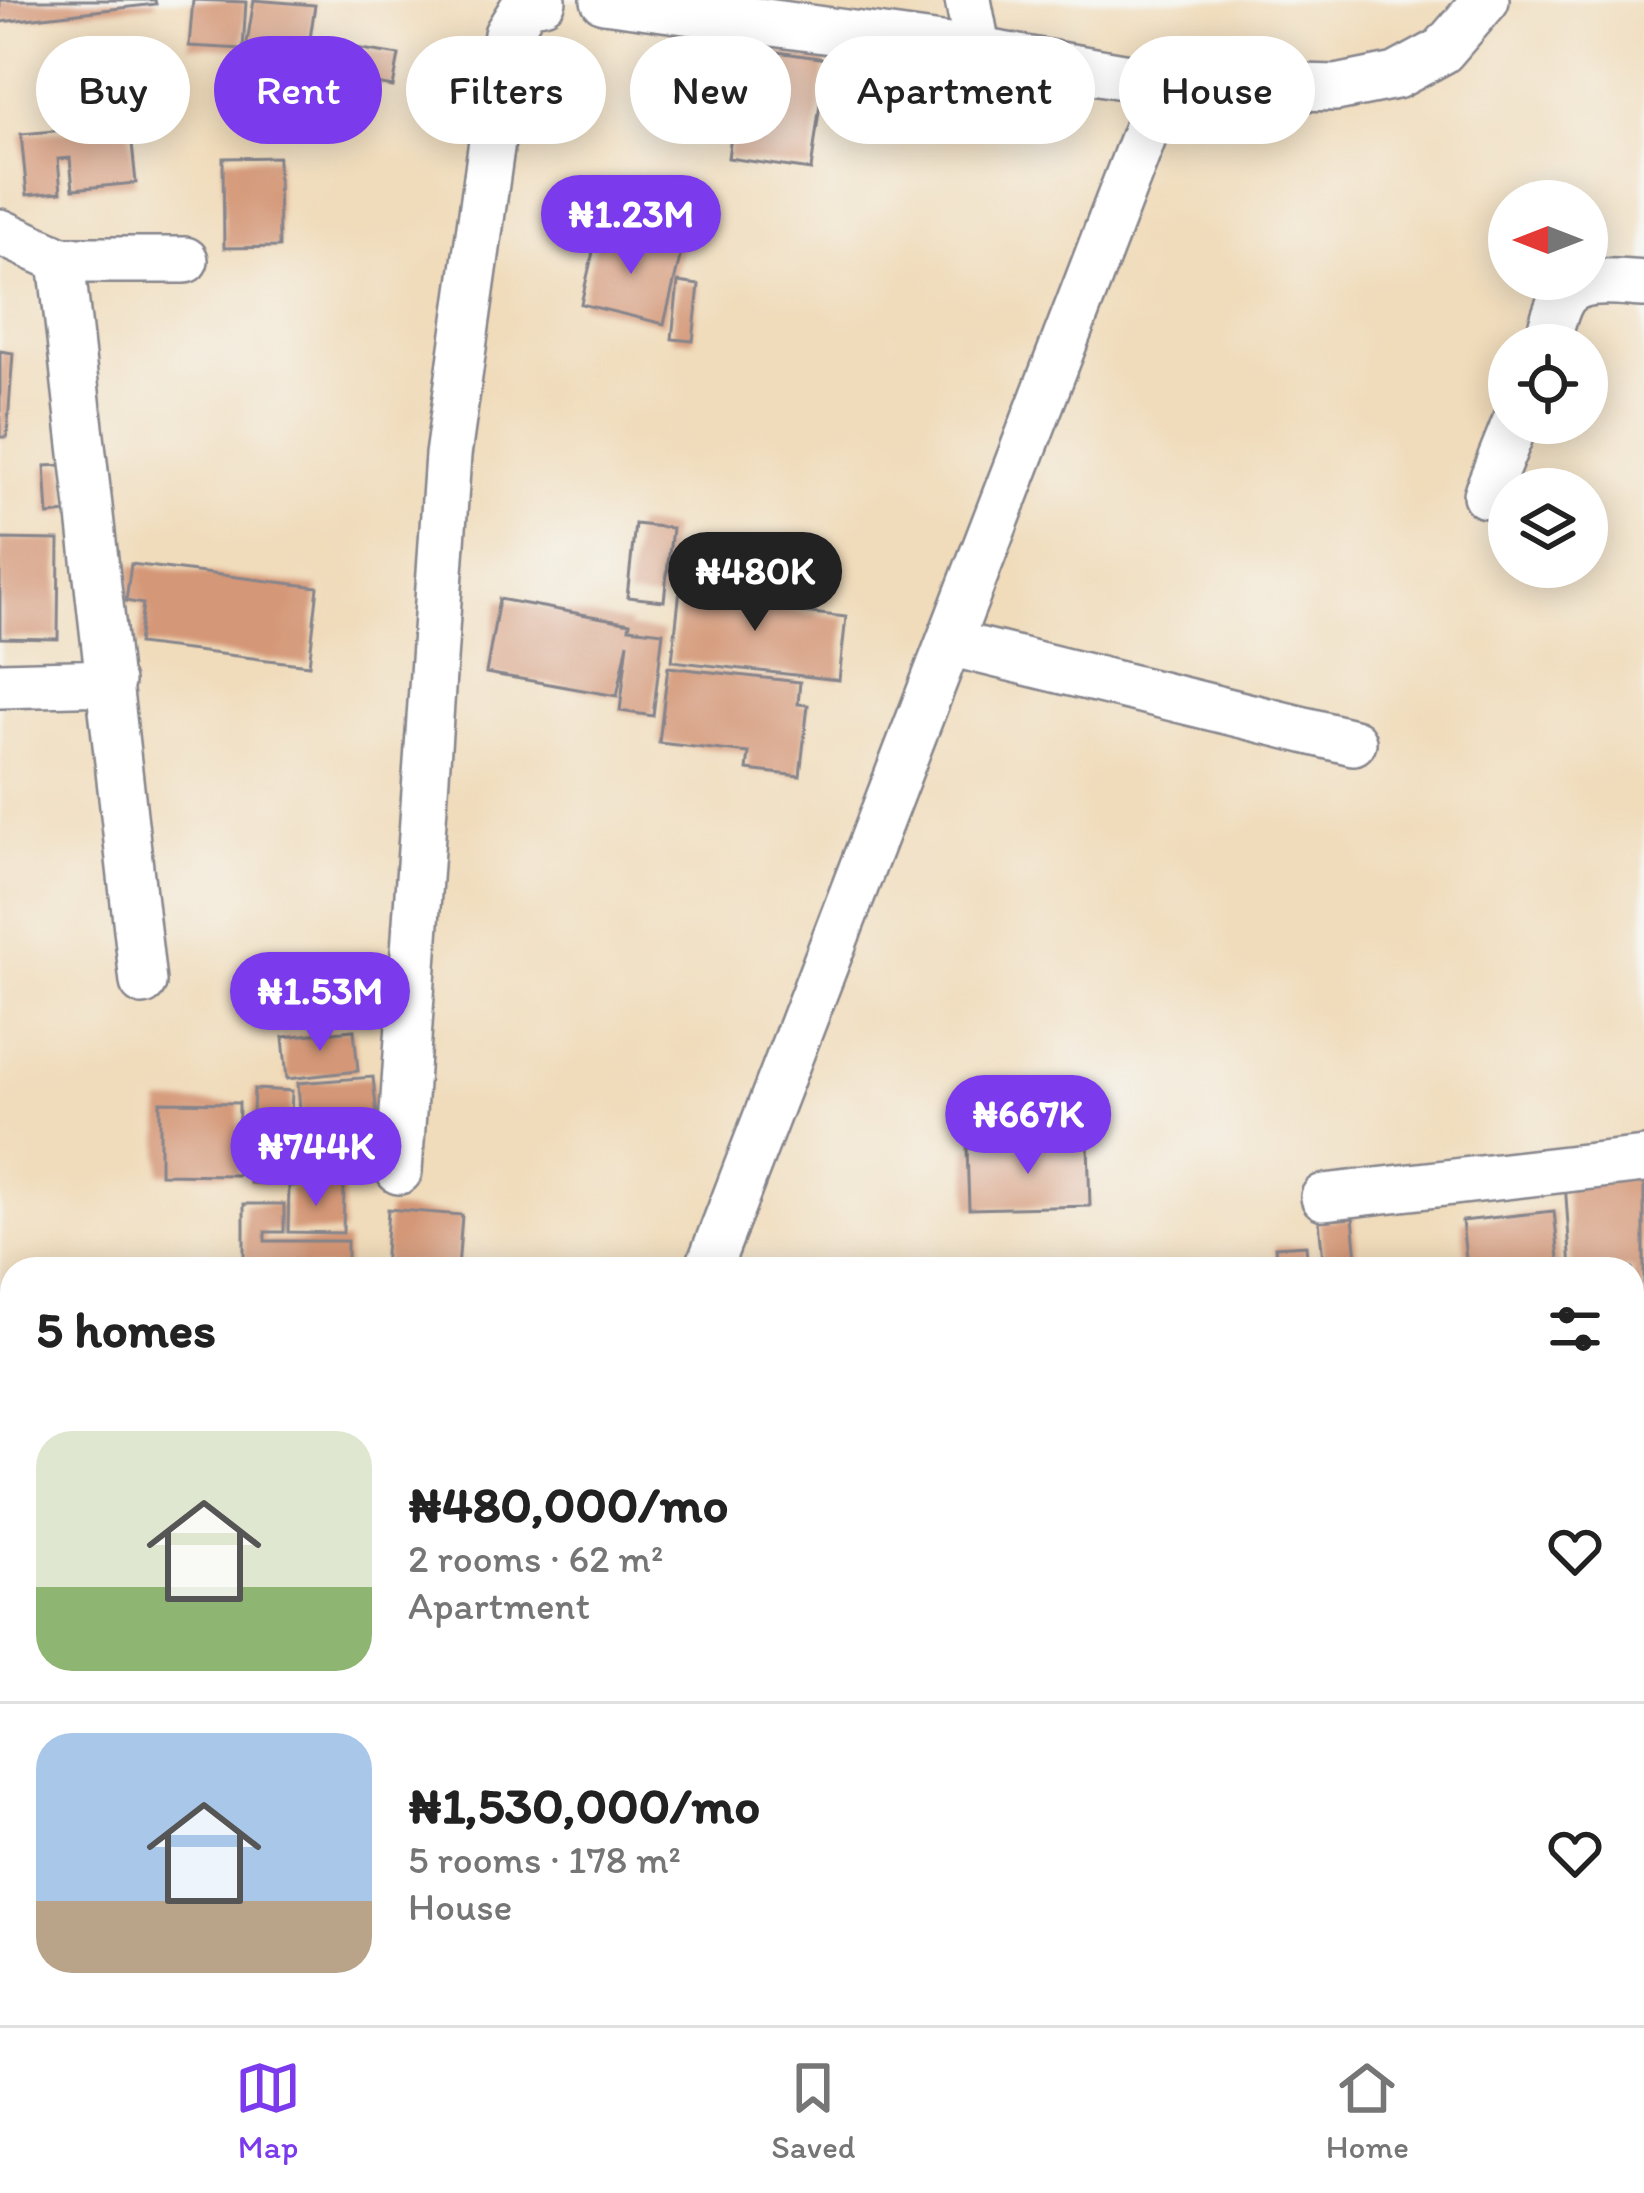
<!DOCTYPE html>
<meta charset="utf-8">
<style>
:root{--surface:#fff;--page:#f6f6f6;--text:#222;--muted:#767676;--line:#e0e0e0;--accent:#7c3aed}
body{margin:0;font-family:Itim,sans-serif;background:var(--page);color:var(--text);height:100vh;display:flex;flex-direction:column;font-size:45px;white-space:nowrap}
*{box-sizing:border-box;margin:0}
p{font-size:39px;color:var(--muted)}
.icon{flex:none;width:66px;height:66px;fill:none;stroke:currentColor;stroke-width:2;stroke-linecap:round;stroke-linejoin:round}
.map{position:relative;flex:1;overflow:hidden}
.side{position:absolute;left:0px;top:1257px;width:1644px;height:768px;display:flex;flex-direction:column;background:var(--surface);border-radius:36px 36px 0 0;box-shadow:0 6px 30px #0003}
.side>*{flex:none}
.banner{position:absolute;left:36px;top:36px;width:1572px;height:108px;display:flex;gap:24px}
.needle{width:78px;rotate:270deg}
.controls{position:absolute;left:1488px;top:180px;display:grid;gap:24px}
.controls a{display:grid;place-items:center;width:120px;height:120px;border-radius:50%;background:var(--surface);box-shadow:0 6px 30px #0003;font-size:60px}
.price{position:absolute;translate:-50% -102px;padding:0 27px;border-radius:42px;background:var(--accent);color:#fff;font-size:39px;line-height:78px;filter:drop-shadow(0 3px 6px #0008)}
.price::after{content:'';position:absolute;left:50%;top:72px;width:36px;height:27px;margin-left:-18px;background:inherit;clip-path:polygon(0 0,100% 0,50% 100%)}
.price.active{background:#222;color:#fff}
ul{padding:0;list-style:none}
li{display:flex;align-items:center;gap:36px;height:300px;padding:0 36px}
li+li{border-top:3px solid var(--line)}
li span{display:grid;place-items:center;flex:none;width:336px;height:240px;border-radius:36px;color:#555}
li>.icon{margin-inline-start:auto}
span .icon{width:144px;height:144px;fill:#fffc;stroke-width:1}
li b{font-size:51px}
h2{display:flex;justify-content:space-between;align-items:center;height:144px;padding:0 36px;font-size:51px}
.chip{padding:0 42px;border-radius:54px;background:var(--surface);box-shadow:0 6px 30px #0003;font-size:42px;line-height:108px}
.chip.active{background:var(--accent);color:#fff}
.tab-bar{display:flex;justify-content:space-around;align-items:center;height:168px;border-top:3px solid var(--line);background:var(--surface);font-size:33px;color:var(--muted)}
.tab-bar a{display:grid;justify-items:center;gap:6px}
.tab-bar .active{color:var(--accent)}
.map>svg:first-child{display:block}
.building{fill:#d49777}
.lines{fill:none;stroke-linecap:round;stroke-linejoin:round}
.minor-casing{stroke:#86858c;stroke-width:50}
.minor{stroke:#fff;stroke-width:45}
</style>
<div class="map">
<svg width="1644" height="2025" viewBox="0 0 1644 2025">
<rect width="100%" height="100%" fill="#f6f6f2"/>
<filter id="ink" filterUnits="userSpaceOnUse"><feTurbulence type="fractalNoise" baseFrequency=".00833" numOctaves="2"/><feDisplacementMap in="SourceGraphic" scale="24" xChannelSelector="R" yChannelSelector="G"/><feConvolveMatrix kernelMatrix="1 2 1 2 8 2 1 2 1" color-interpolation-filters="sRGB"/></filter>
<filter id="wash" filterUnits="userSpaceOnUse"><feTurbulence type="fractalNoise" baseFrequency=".004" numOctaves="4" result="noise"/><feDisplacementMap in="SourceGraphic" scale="48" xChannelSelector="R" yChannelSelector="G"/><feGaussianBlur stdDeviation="2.7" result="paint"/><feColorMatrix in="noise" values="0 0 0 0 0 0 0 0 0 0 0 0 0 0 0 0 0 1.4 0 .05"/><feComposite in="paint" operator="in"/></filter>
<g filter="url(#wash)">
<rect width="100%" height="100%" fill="#f0dbba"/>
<g id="blocks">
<!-- building -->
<path class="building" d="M 0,0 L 155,0 L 156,4 L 0,22 Z
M 193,0 L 246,2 L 243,49 L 189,46 Z
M 254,0 L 315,5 L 307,59 L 246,49 Z
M 312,41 L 399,55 L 393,87 L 307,72 Z
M 743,47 L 826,59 L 811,170 L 728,158 Z
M 130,124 L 136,183 L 73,189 L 70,158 L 58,159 L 61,192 L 27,195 L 21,134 Z
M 278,157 L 279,247 L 224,248 L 223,158 Z
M 598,230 L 682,249 L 664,324 L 581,304 Z
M 678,282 L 699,285 L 693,341 L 672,339 Z
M 0,351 L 13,353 L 7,437 L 0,437 Z
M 64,465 L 68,513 L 48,515 L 45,466 Z
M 635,524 L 672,528 L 664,601 L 627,597 Z
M 0,539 L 59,540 L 58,639 L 0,638 Z
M 131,564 L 318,587 L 309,665 L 138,644 L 143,604 L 126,601 Z
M 681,581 L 762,591 L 760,607 L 846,617 L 839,680 L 672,661 Z
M 499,599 L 630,623 L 629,628 L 663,632 L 653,716 L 620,711 L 628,642 L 617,696 L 486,673 Z
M 668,667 L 800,682 L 798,704 L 808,705 L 800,776 L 747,770 L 749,753 L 659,743 Z
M 354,1030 L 358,1071 L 287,1079 L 283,1037 Z
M 373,1077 L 377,1117 L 301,1124 L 298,1083 Z
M 254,1089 L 292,1091 L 288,1185 L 250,1183 Z
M 160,1102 L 239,1103 L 238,1175 L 160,1174 Z
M 298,1130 L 325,1130 L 325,1160 L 298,1160 Z
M 1088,1145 L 1090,1206 L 969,1209 L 967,1148 Z
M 1644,1176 L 1644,1344 L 1636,1345 L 1632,1269 L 1571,1269 L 1565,1182 Z
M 289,1186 L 344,1186 L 343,1233 L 288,1232 Z
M 244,1204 L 284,1204 L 284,1232 L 265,1232 L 265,1241 L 347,1241 L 347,1269 L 244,1269 Z
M 388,1209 L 462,1215 L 458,1269 L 384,1269 Z
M 1554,1211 L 1560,1269 L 1467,1269 L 1462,1221 Z
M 1353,1218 L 1358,1269 L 1324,1269 L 1319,1221 Z
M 1306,1245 L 1308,1269 L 1277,1269 L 1275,1247 Z
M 1644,1360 L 1644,1432 L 1632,1433 L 1632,1361 Z
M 1632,1792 L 1644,1792 L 1644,1970 L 1632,1971 Z"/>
</g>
</g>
<g filter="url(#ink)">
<use href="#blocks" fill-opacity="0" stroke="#86858c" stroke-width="3"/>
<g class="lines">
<defs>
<path id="minor" d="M 604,0 L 978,51 L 1164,83 L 1336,88 L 1396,76 L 1442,51 L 1486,0
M 968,0 L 978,51
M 0,232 L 61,260 L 185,260
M 61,260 L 143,982
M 1546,345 C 1551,331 1554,312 1562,299 C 1577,274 1620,283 1644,284
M 1486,495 L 1515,423
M 949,643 L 1353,742
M 0,685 L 111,682
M 399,1171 L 448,455 L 507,34 L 526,3 L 543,0
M 1324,1197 L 1644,1160
M 708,1269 L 1164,83
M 1632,1569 L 1644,1569
M 107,2025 L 107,2013"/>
</defs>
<!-- minor casing -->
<use href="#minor" class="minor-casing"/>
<!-- minor -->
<use href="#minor" class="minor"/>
</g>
</g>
</svg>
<div class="controls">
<a><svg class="needle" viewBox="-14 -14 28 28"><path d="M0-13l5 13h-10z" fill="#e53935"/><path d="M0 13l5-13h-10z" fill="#767676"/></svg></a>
<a><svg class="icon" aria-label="locate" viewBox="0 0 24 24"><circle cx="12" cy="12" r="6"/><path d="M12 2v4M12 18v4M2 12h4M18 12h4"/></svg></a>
<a><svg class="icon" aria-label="layers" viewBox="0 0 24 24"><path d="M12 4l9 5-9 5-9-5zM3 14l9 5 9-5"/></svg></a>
</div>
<b class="price" style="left:631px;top:277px">₦1.23M</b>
<b class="price active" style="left:755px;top:634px">₦480K</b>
<b class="price" style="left:320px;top:1054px">₦1.53M</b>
<b class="price" style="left:1028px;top:1177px">₦667K</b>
<b class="price" style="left:316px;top:1209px">₦744K</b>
<div class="banner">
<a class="chip">Buy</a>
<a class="chip active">Rent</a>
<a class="chip">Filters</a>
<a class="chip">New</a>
<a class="chip">Apartment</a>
<a class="chip">House</a>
</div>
<section class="side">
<h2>5 homes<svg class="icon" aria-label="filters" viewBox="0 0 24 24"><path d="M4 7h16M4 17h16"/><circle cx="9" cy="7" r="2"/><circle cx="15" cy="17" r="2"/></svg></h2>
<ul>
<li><span style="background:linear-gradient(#dfe7d0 65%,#8fb573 0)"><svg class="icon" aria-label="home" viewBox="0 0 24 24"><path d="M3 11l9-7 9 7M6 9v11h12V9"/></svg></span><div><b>₦480,000/mo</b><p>2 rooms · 62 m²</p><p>Apartment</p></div><svg class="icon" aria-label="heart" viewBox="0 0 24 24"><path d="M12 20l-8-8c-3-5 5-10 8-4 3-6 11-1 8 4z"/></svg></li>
<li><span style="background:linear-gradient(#a9c7e8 70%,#b9a48a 0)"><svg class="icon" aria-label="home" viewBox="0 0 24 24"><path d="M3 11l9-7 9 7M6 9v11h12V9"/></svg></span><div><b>₦1,530,000/mo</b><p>5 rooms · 178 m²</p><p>House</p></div><svg class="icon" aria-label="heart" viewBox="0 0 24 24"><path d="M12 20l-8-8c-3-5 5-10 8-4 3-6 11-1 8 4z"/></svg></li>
</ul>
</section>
</div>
<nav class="tab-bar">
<a class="active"><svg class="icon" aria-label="map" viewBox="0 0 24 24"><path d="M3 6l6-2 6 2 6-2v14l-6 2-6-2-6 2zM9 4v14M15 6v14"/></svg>Map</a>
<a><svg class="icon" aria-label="saved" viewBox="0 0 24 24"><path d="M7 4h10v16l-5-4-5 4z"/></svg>Saved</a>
<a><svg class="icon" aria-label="home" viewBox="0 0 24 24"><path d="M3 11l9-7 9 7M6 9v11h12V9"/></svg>Home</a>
</nav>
